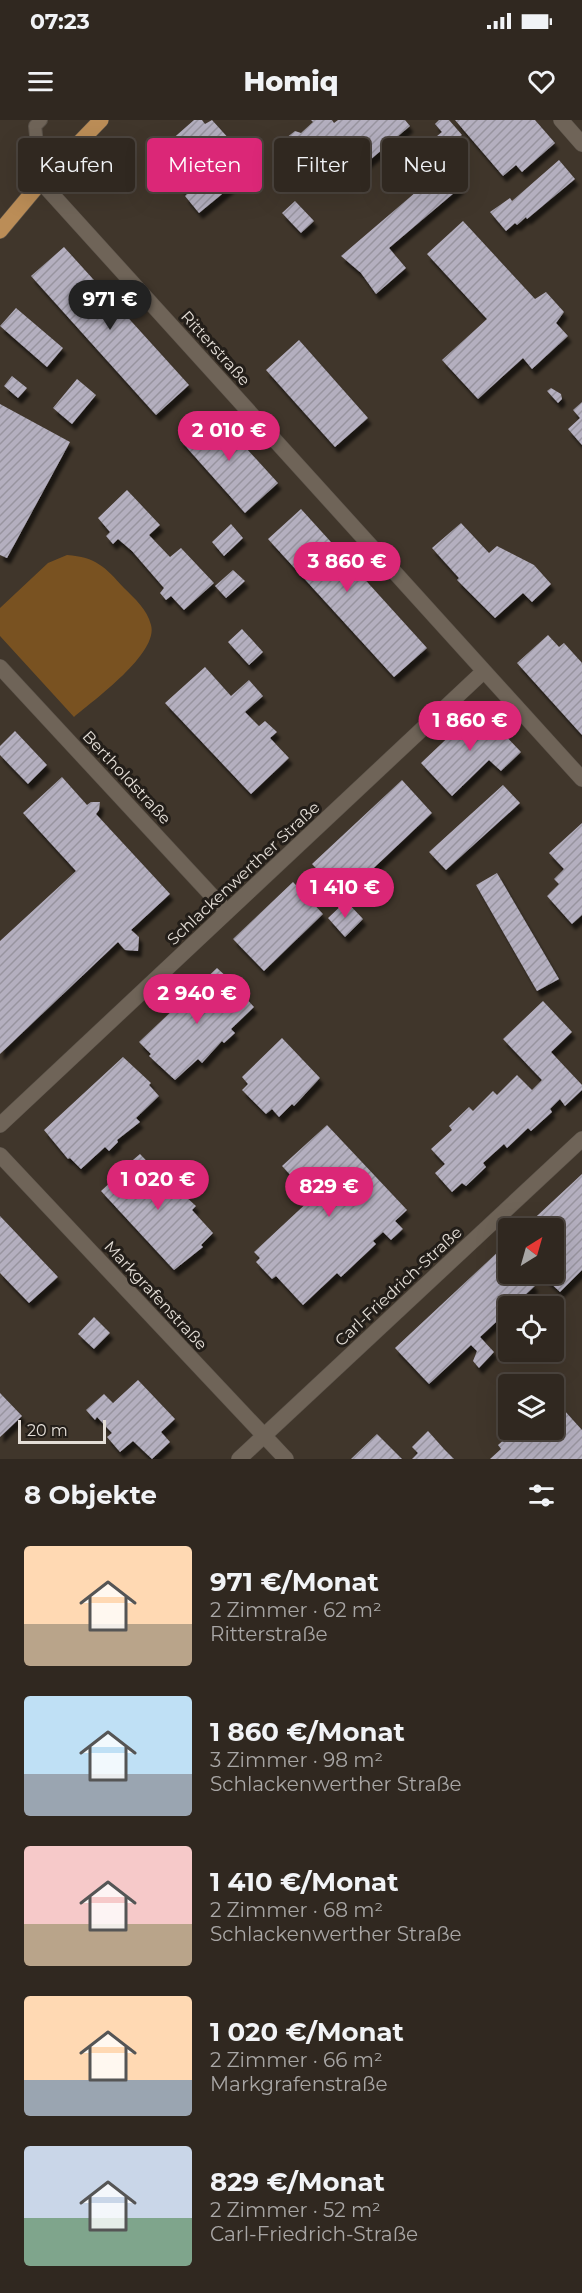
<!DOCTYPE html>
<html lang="de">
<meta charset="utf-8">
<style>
:root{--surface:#302820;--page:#3c342d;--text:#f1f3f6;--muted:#a8a6a5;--line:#4b443e;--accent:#db2777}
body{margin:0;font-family:Montserrat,sans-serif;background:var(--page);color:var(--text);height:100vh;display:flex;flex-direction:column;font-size:22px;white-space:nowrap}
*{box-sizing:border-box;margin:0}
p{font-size:20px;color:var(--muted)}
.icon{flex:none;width:33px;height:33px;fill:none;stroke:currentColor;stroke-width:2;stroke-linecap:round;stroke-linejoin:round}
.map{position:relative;height:1339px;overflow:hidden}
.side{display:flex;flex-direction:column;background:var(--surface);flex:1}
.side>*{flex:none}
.top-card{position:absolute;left:18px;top:18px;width:546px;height:54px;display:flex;gap:12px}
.needle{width:39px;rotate:37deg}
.tools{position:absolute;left:498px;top:1098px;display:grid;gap:12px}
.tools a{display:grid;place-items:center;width:66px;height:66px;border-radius:6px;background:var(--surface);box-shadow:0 6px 24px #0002,0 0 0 2px var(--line);font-size:30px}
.scale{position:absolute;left:18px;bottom:15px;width:88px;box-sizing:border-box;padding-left:6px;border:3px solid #e4ded7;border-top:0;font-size:16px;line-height:21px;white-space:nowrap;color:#e4ded7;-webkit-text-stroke:4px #231e19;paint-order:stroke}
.price{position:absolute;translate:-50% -51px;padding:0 14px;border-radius:21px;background:var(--accent);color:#fff;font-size:20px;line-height:39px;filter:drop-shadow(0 2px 3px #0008)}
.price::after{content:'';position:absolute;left:50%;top:36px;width:18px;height:14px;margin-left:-9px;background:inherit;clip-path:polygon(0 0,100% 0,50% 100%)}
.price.on{background:#222;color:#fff}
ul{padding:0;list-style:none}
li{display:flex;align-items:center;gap:18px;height:150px;padding:0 24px}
li span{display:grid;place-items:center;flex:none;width:168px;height:120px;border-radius:6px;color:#555}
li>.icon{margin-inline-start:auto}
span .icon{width:72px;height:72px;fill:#fffc;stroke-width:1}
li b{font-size:26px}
h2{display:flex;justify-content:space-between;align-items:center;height:72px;padding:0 24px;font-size:26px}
.chip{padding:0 21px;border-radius:6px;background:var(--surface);box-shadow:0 6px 24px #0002,0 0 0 2px var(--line);font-size:21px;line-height:54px}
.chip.on{background:var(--accent);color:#fff}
.status{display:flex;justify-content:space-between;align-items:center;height:42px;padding:0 30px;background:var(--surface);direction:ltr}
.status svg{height:16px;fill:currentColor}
header{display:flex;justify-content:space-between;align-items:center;height:78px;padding:0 24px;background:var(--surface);font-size:27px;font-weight:800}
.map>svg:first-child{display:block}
.green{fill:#795221}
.building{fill:url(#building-hatch);filter:url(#shadow)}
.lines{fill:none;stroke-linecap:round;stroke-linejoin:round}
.lane-casing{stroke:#5b534a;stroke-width:14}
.street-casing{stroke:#5b534a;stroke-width:16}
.primary-casing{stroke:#5b534a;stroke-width:16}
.lane{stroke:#6f6458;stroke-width:12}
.street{stroke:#6f6458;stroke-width:15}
.primary{stroke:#bb8d57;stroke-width:15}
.labels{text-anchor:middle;stroke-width:6;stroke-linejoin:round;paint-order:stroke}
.street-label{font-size:16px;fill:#e4ded7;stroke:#231e19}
</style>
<div class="status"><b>07:23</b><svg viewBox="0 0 49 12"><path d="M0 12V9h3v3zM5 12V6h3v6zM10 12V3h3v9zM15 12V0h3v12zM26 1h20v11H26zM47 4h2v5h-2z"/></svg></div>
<header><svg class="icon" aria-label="menu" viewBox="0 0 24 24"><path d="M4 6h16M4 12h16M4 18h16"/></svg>Homiq<svg class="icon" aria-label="heart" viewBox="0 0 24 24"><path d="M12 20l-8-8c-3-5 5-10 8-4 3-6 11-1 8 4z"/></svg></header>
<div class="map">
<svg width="582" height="1339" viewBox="0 0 582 1339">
<defs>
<pattern id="building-hatch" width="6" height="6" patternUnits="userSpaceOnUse" patternTransform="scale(1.5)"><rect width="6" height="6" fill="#b4afbf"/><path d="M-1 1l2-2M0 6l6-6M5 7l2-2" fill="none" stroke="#98949f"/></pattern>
<filter id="shadow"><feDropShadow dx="3.5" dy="6" stdDeviation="1.5" flood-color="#0009"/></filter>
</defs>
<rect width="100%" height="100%" fill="#40362b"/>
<!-- green -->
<path class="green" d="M 67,435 C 96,437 105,447 124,468 C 135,479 147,489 151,505 C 159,533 94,580 74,597 L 0,516 L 0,488 L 48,443 Z"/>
<!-- building -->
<path class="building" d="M 194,0 L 202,0 L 205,4 L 212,0 L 240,31 L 234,36 L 249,52 L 199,93 L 185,76 L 187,74 L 153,36 Z
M 311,0 L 332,0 L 334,3 L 338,0 L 405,0 L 410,6 L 357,51 L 349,41 L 319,66 L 281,22 L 295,11 L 301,13 L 313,2 Z
M 439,0 L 449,0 L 462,15 L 435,35 L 426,25 L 442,12 L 435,4 Z
M 455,0 L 535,0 L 555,23 L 522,52 L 516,45 L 503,56 Z
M 559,40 L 575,59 L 527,99 L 526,97 L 517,105 L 515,103 L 506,111 L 490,92 L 510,78 L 512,81 Z
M 444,48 L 461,67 L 389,128 L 406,148 L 376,174 L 361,153 L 341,136 Z
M 295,81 L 314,101 L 301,113 L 282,93 Z
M 463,101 L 535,179 L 546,172 L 564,192 L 556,203 L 568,216 L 532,249 L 523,238 L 478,279 L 442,240 L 487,199 L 427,134 Z
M 64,127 L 189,265 L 156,295 L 31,156 Z
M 16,188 L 63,228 L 47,247 L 0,206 Z
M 299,220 L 368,298 L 335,327 L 266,250 Z
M 12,256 L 27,268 L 18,278 L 4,266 Z
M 77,259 L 96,275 L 72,304 L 53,288 Z
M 551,268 L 561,274 L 562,279 L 558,283 L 547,271 Z
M 582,282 L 582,325 L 568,309 L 580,298 L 573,290 Z
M 0,284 L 70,322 L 7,438 L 0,435 Z
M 213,292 L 278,363 L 245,393 L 180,320 Z
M 127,370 L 160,405 L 149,415 L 170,437 L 181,428 L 214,463 L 184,490 L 171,476 L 166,480 L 160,473 L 164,468 L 132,431 L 118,419 L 113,424 L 106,416 L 110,412 L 98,398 Z
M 301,389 L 427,528 L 394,557 L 268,419 Z
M 461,403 L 489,433 L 497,426 L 534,445 L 551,464 L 532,482 L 523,473 L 495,498 L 457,460 L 459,458 L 432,428 Z
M 231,404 L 243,418 L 224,436 L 212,422 Z
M 233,450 L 245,461 L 226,478 L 215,466 Z
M 242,509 L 263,532 L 249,545 L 228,522 Z
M 548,515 L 559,527 L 564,523 L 582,543 L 582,615 L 517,543 Z
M 205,547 L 231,576 L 249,560 L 263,576 L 245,592 L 259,606 L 265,601 L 277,612 L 270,618 L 289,638 L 251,674 L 165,583 Z
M 479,588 L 521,632 L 501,651 L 489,640 L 452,676 L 421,643 Z
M 15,611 L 47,645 L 28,664 L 0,635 L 0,626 Z
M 62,657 L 87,685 L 91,682 L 100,682 L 99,690 L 96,694 L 170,774 L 131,810 L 139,817 L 138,831 L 125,830 L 118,822 L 0,934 L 0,821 L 76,751 L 23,693 Z
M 402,660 L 432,693 L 343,777 L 312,744 Z
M 503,665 L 520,683 L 446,750 L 429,732 Z
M 582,703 L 582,795 L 572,804 L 547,776 L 559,764 L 554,759 L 564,749 L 549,733 Z
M 497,753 L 559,859 L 537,871 L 476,765 Z
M 293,762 L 323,794 L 264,851 L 233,819 Z
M 346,781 L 363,799 L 345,817 L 328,798 Z
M 217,848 L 244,873 L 242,874 L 254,887 L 231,909 L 235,913 L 224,923 L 222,921 L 202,943 L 198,939 L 175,960 L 149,936 L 151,934 L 139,922 Z
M 543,881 L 572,912 L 551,932 L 582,965 L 582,970 L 565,986 L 560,979 L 550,989 L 552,992 L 531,1011 L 528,1008 L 507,1028 L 504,1024 L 483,1043 L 486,1047 L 466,1066 L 462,1063 L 452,1072 L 435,1053 L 445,1044 L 431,1029 L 452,1010 L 449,1006 L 469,987 L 473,991 L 493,971 L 497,975 L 517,955 L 532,970 L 542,960 L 503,919 Z
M 282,918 L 320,958 L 294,986 L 292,984 L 279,997 L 272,989 L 266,994 L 242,970 L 248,964 L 242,957 Z
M 123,937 L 151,963 L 149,965 L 159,976 L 136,998 L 140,1002 L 117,1020 L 118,1022 L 109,1031 L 105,1027 L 81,1049 L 70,1038 L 68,1039 L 44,1010 Z
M 327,1005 L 407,1090 L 395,1101 L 403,1109 L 391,1120 L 383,1112 L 373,1121 L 376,1124 L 341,1157 L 337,1153 L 303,1185 L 276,1156 L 272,1159 L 256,1142 L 260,1138 L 254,1132 L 312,1078 L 282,1046 Z
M 140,1034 L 162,1057 L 166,1053 L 176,1064 L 174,1066 L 196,1086 L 192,1090 L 213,1113 L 201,1125 L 203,1127 L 174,1150 L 101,1071 L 114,1059 L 113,1057 Z
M 582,1054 L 582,1150 L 560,1172 L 541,1154 L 554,1154 L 554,1108 L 524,1108 Z
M 0,1096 L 58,1157 L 29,1183 L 0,1153 Z
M 501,1129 L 508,1137 L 508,1154 L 524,1154 L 535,1166 L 513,1186 L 508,1186 L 508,1191 L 480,1217 L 494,1232 L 479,1248 L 473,1241 L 477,1231 L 471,1225 L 429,1264 L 395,1228 Z
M 94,1197 L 110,1213 L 94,1229 L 78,1214 Z
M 138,1260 L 175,1299 L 161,1312 L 170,1322 L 152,1339 L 133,1321 L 120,1332 L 107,1317 L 112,1313 L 97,1297 L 95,1300 L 86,1290 L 104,1274 L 113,1283 Z
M 0,1273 L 22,1296 L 0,1317 Z
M 554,1279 L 582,1310 L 582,1339 L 490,1339 L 501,1329 L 498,1325 L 515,1310 L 554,1310 Z
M 428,1311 L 444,1329 L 454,1339 L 412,1339 L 418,1333 L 412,1327 Z
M 377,1314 L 402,1339 L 351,1339 Z"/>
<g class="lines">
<defs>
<path id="lane" d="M 41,62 L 35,6 L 41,0"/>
<path id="street" d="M 561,0 L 582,24
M 41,62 L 582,659
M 0,547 L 227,792
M 0,1005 L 484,551
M 0,1035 L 286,1339
M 239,1339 L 582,1019"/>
<path id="primary" d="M 0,111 L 41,62 L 101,0"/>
</defs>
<!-- lane casing -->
<use href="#lane" class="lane-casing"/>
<!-- street casing -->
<use href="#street" class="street-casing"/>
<!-- primary casing -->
<use href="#primary" class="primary-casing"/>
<!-- lane -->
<use href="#lane" class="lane"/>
<!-- street -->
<use href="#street" class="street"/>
<!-- primary -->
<use href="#primary" class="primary"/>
</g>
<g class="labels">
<!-- street labels -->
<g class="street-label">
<text transform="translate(216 228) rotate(48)" y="6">Ritterstraße</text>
<text transform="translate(127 657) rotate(47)" y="6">Bertholdstraße</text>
<text transform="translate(243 753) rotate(-43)" y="6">Schlackenwerther Straße</text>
<text transform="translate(398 1166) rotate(-43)" y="6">Carl-Friedrich-Straße</text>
<text transform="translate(156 1175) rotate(47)" y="6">Markgrafenstraße</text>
</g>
</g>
</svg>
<div class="tools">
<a><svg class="needle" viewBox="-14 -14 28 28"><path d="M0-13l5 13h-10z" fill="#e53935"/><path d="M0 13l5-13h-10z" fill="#a8a6a5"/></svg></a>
<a><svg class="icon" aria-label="locate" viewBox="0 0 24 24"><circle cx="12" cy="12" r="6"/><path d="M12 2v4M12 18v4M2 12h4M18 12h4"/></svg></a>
<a><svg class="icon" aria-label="layers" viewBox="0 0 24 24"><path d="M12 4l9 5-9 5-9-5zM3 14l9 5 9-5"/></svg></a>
</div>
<div class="scale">20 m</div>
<b class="price on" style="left:110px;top:211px">971 €</b>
<b class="price" style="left:229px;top:342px">2 010 €</b>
<b class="price" style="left:347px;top:473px">3 860 €</b>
<b class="price" style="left:470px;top:632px">1 860 €</b>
<b class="price" style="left:345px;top:799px">1 410 €</b>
<b class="price" style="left:197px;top:905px">2 940 €</b>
<b class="price" style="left:158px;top:1091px">1 020 €</b>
<b class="price" style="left:329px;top:1098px">829 €</b>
<div class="top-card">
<a class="chip">Kaufen</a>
<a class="chip on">Mieten</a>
<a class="chip">Filter</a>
<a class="chip">Neu</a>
</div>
</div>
<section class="side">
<h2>8 Objekte<svg class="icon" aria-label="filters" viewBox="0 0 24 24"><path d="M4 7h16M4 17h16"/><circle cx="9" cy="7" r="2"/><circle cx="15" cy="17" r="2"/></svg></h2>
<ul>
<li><span style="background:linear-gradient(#ffd9b3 65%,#b9a48a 0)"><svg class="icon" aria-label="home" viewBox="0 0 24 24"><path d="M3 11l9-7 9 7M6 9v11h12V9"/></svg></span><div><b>971 €/Monat</b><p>2 Zimmer · 62 m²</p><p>Ritterstraße</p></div></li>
<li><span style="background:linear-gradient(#bfe0f5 65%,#9aa5b1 0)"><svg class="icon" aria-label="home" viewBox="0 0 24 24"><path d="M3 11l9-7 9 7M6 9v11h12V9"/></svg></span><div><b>1 860 €/Monat</b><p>3 Zimmer · 98 m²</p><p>Schlackenwerther Straße</p></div></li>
<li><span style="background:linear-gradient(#f6c9c9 65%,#b9a48a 0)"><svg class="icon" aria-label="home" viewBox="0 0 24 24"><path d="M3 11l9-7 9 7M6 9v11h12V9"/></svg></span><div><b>1 410 €/Monat</b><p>2 Zimmer · 68 m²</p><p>Schlackenwerther Straße</p></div></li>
<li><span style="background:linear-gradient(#ffd9b3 70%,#9aa5b1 0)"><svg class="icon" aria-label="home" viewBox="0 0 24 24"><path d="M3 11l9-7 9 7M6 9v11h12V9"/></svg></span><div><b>1 020 €/Monat</b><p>2 Zimmer · 66 m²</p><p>Markgrafenstraße</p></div></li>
<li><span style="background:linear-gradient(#c9d6e8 60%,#7fa58c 0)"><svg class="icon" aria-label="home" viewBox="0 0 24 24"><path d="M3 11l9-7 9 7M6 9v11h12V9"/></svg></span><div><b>829 €/Monat</b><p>2 Zimmer · 52 m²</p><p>Carl-Friedrich-Straße</p></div></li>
</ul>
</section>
